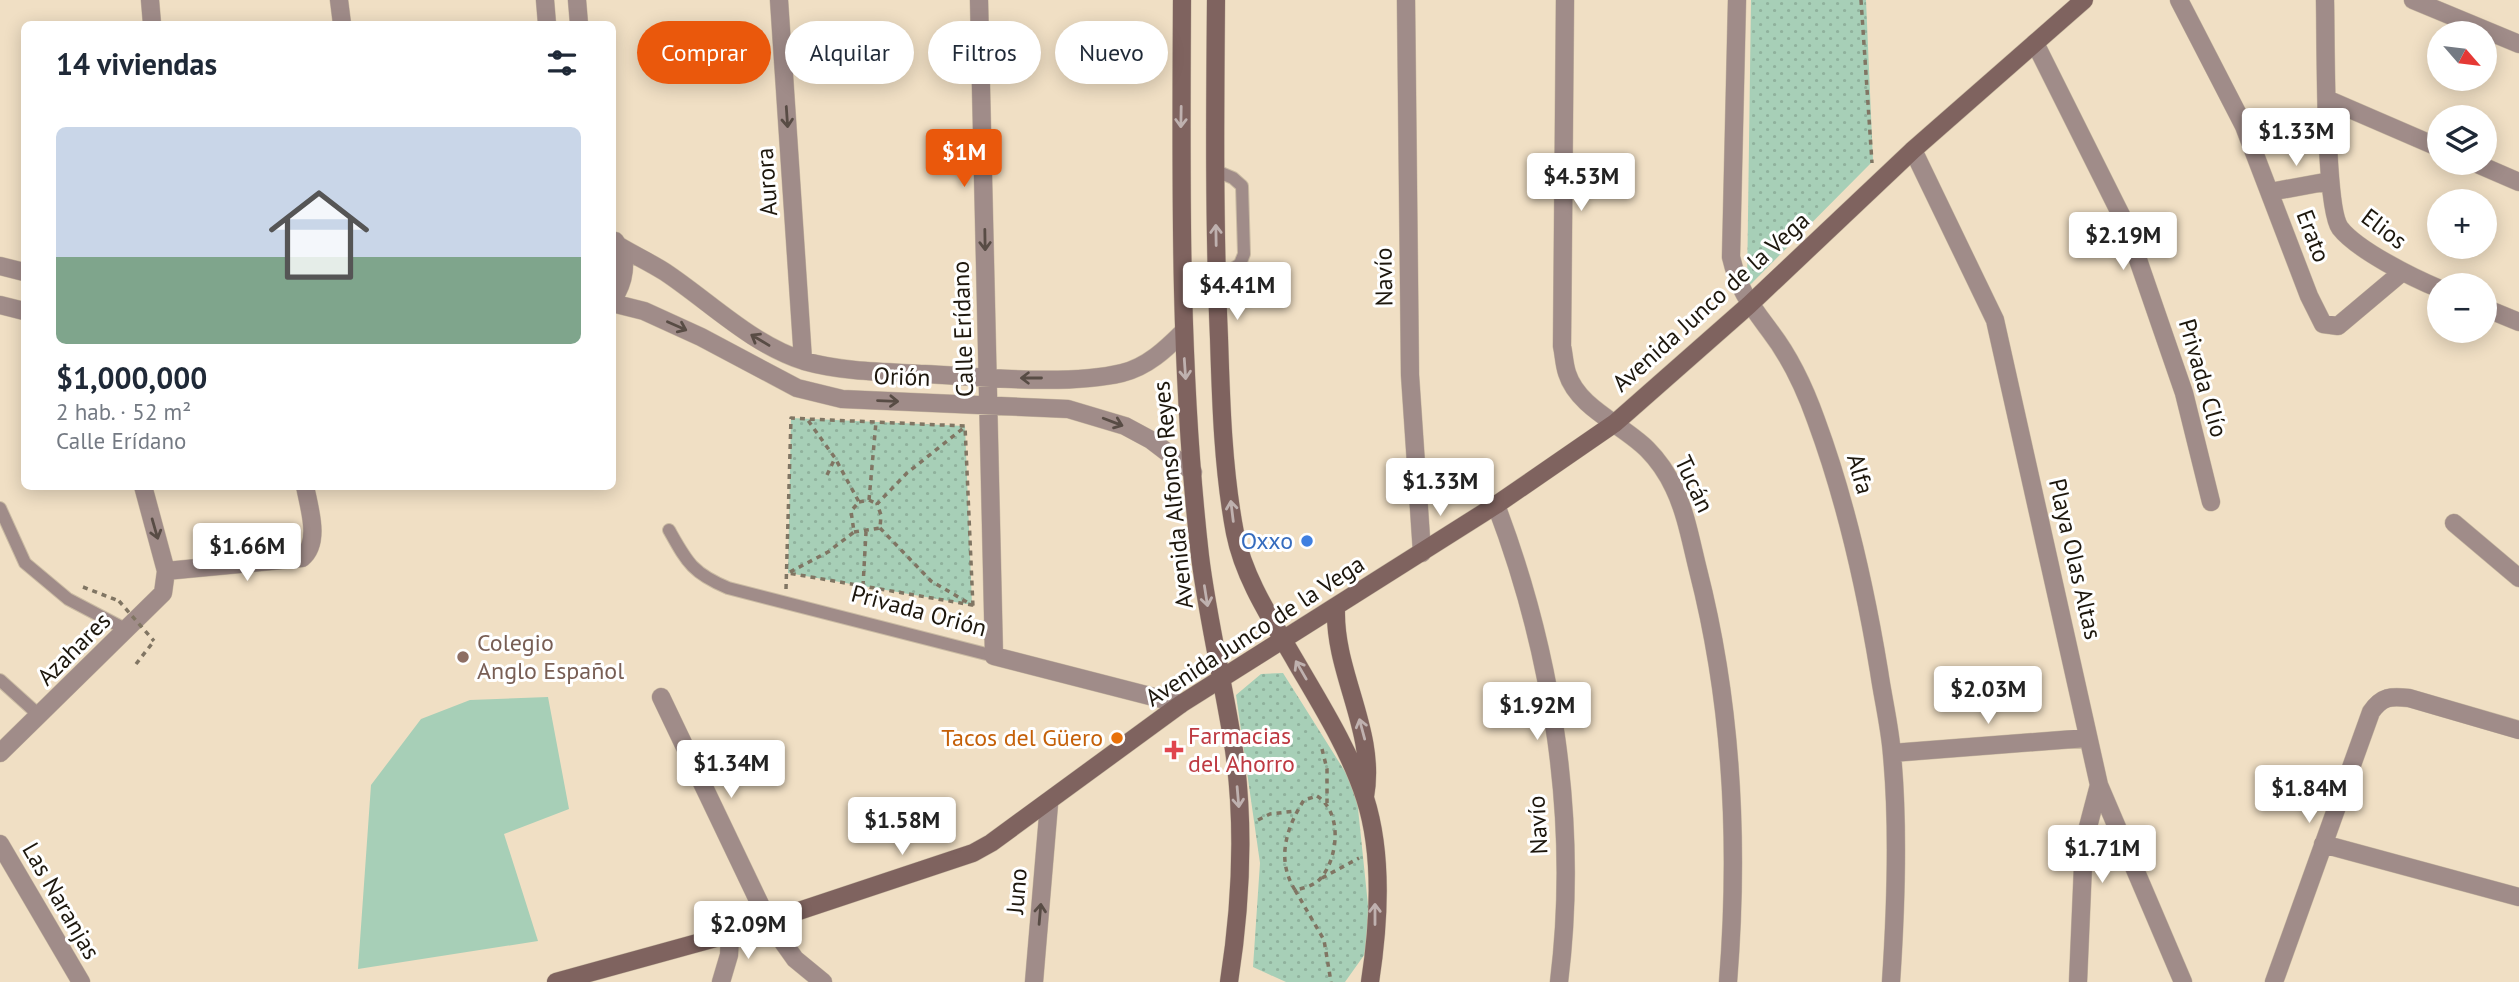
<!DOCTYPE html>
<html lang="es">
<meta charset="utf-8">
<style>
:root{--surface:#fff;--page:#f6f6f7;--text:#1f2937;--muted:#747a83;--accent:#ea580c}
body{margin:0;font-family:"PT Sans",sans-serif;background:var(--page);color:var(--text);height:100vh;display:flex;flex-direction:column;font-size:26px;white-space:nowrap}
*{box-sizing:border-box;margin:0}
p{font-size:23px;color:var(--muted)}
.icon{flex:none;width:38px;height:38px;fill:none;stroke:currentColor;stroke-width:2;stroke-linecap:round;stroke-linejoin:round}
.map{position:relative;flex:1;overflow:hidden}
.drawer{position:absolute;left:21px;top:21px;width:595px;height:469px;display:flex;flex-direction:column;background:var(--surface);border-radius:10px;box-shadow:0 4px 18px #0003}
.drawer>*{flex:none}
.guide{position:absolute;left:637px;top:21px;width:665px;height:63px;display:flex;gap:14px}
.needle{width:46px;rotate:118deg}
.controls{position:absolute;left:2427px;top:21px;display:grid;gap:14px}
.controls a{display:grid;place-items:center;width:70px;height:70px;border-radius:50%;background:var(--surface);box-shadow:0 4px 18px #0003;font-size:35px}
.price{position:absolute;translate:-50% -60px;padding:0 16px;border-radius:7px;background:#fff;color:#222;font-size:23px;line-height:46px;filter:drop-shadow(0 2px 4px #0008)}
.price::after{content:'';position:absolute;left:50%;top:42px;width:21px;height:16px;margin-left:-10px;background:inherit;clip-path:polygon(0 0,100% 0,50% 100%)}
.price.selected{background:var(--accent);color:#fff}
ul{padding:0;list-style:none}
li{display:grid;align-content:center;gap:14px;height:371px;padding:0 35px}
li span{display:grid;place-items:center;height:217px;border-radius:10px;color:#555}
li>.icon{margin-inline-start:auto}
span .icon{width:126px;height:126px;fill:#fffc;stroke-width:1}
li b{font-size:30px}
h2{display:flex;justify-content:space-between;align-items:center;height:84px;padding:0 35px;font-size:30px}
.pill{padding:0 24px;border-radius:32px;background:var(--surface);box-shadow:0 4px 18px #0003;font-size:24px;line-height:63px}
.pill.selected{background:var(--accent);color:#fff}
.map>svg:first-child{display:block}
.green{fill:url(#green-dots)}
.pitch{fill:#a7cfb7}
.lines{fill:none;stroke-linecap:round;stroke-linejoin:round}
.lane-casing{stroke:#cabba3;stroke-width:14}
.street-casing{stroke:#cabba3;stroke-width:19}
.secondary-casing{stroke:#cabba3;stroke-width:19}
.path{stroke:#807563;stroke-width:3.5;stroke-dasharray:5 5;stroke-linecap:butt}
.lane{stroke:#a08c89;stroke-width:12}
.street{stroke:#a08c89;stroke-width:18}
.secondary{stroke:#7f635f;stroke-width:18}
.path-bridge{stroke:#807563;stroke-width:3.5;stroke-dasharray:5 5;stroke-linecap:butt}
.oneway{stroke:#584c45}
.oneway2{stroke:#bfb1af}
.shop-dot{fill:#3f7fe0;stroke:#fff;stroke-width:2.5}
.education-dot{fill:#8d6e63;stroke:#fff;stroke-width:2.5}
.food-dot{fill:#e8710a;stroke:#fff;stroke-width:2.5}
.health-dot{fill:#e0444e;stroke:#fff;stroke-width:2.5}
.labels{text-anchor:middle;stroke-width:6;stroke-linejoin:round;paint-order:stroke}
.street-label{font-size:24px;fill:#1d170d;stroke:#fff}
.shop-label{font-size:24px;fill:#366cbe;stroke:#fff;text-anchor:end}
.education-label{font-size:24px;fill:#785e54;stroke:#fff;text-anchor:start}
.health-label{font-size:24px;fill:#be3a42;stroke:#fff;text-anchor:start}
.food-label{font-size:24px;fill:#c56008;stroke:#fff;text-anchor:end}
</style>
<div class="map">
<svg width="2519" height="982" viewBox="0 0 2519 982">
<defs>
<pattern id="green-dots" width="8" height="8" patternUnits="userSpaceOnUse" patternTransform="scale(1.75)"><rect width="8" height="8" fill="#a7cfb7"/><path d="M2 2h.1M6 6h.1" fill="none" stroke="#8fb19c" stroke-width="1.8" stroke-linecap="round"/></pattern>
</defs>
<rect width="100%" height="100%" fill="#f0dfc4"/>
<!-- green -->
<path class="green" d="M 1751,0 L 1866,0 L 1873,161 L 1747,288 Z
M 791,418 L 965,426 L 972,605 L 788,573 Z
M 1283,673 L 1356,789 L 1372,944 L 1345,982 L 1286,982 L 1253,967 L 1260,863 L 1236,695 L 1261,674 Z"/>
<!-- pitch -->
<path class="pitch" d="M 548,697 L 569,809 L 504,834 L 538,941 L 358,969 L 371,785 L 421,719 L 470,700 Z"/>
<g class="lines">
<defs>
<path id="lane" d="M 1214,170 L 1233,178 L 1242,186 L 1244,254 L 1240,264 L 1217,280
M 0,508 L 25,563 L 68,599 L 127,630
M 669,530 C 687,562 692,573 728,588 L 994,656
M 0,680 L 40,716"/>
<path id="street" d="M 150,0 L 152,24
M 339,0 L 342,24
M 545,0 L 547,24
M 577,0 L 579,24
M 779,0 L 803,360
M 979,0 L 994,656 L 1181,704
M 1406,0 L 1410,375 L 1422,553
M 1565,0 L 1562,346 C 1564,355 1564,364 1567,373 C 1578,408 1622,424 1647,449 C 1658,460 1667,473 1674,488 C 1686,513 1691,542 1698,570 C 1732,703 1739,845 1728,982
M 1737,0 L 1731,257 C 1739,291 1750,304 1770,331 C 1790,357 1805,389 1816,420 C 1846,501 1865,586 1879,671 C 1883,699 1890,727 1892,755 C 1899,829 1896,907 1891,982
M 2179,0 L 2244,126 L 2309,296 L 2323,324 L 2338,326 L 2401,273
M 2325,0 C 2326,38 2324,206 2340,228 C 2357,250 2413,278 2440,289
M 2413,0 L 2519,44
M 2035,43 L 2126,225 L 2184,393 L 2211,502
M 2329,100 L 2440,148
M 1913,150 L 1995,320 L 2099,785 L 2183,982
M 2475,163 L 2519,182
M 2270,192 L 2330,181
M 619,246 C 634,255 651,263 665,272 C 710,302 751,344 804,361 C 843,372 885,372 925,374 C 983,377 1067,386 1122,373 C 1147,367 1166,349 1183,332
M 0,266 L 24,272
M 612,301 C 624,283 630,260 615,241
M 612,303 L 644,311 L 701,337 L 797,388 L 842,399 L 1068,409 L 1125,426 L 1151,440 L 1193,472
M 0,305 L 24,311
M 2485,308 L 2519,322
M 1496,505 C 1553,655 1579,822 1559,982
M 2454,523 L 2519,578
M 166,571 L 302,558 C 321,542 309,508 305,486
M 661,697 L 768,921 L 795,959 L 823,982
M 0,753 L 163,593 L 166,571 L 143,486
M 1892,753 L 2087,738
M 0,844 L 81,982
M 2323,844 L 2519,897
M 721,982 L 729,955 L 730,934
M 1034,982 L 1049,804
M 2078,982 L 2084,842 L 2099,785
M 2274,982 L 2371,712 C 2382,696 2391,696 2409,698 L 2519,730"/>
<path id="secondary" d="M 1182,0 C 1181,186 1179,371 1200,556 C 1208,621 1224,685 1234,750 C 1245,827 1241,905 1229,982
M 1216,0 C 1215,113 1214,225 1219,338 C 1221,403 1223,470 1235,533 C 1244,579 1273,622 1296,662 C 1321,705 1350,751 1365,798 C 1383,854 1379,924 1370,982
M 1336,609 C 1334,674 1377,731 1365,797
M 556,982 L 730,934 L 973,853 L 991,843 L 1181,704 L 1496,505 L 1615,423 L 1749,305 L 1913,150 L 2084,0"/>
</defs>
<!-- lane casing -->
<use href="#lane" class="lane-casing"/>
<!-- street casing -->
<use href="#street" class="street-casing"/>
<!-- secondary casing -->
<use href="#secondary" class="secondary-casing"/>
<!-- path -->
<path class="path" d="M 1861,0 L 1872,163
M 827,475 L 835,458
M 869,500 L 876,422
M 859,502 L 869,500 L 877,504
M 880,528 L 931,581 L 972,605 L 788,573 L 828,552 L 854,532 L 851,511 L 859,502 L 835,458 L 807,419 L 965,426 L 973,607
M 854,532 L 880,528 L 881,515 L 877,504 L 907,473 L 966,426
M 863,586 L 866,532
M 83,587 L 119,601
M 786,589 L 791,418 L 807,419
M 136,664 L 154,641
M 1322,749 L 1327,769 L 1327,803
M 1317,796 C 1342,812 1339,856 1321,878 C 1314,886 1304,888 1295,890 C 1276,860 1286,828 1304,800 Z
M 1258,820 L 1270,814 L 1296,811
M 1322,878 L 1359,858
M 1295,890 L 1324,940 L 1331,982"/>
<!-- lane -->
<use href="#lane" class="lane"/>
<!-- street -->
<use href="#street" class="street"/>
<!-- secondary -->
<use href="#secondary" class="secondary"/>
<!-- path-bridge -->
<path class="path-bridge" d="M 119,601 L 154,641"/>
</g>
<!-- one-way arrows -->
<defs><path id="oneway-shaft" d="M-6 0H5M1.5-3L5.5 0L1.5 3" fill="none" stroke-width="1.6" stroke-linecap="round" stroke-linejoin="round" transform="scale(1.75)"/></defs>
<g class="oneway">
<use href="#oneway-shaft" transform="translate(787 117) rotate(86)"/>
<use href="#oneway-shaft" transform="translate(985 240) rotate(89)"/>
<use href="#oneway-shaft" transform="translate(677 326) rotate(24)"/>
<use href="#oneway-shaft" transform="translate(760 340) rotate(-149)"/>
<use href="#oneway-shaft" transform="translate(1031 378) rotate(180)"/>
<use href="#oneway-shaft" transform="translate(888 401) rotate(2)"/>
<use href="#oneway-shaft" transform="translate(1113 422) rotate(21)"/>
<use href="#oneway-shaft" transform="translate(155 529) rotate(74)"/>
<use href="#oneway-shaft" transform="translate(1040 914) rotate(-85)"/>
</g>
<g class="oneway2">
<use href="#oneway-shaft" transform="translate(1181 117) rotate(91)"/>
<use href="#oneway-shaft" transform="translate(1216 235) rotate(-91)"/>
<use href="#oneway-shaft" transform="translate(1185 369) rotate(86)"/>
<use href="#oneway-shaft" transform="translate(1232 511) rotate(-97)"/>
<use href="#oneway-shaft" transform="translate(1206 596) rotate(81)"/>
<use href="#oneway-shaft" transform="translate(1301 670) rotate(-120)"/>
<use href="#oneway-shaft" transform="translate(1362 729) rotate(-105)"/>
<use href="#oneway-shaft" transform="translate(1238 797) rotate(85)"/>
<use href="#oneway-shaft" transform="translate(1375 914) rotate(-90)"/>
</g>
<!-- markers -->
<circle class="shop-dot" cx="1307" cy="541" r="7"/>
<circle class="education-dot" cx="463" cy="657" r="7"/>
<circle class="food-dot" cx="1117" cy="738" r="7"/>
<path class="health-dot" d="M1170.5 739.5h7v7h7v7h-7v7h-7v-7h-7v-7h7z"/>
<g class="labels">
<!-- street labels -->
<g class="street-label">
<text transform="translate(767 182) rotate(-94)" y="8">Aurora</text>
<text transform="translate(2384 229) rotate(37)" y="8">Elios</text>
<text transform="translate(2313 236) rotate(69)" y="8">Erato</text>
<text transform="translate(1384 277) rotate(-91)" y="8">Navío</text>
<text transform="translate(1711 302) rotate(-42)" y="8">Avenida Junco de la Vega</text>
<text transform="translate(963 329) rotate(-92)" y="8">Calle Erídano</text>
<text transform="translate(902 377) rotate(2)" y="8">Orión</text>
<text transform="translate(2203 378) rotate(74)" y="8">Privada Clío</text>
<text transform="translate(1860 474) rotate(74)" y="8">Alfa</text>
<text transform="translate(1694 484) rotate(65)" y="8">Tucán</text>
<text transform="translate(1173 495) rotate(-96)" y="8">Avenida Alfonso Reyes</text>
<text transform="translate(2075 559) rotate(77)" y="8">Playa Olas Altas</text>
<text transform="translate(919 611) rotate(15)" y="8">Privada Orión</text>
<text transform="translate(1255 631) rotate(-33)" y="8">Avenida Junco de la Vega</text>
<text transform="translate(74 649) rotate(-45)" y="8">Azahares</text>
<text transform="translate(1538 825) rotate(-93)" y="8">Navío</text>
<text transform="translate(1017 891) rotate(-85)" y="8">Juno</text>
<text transform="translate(61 901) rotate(60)" y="8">Las Naranjas</text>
</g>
<!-- shop labels -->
<g class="shop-label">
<text x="1293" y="549">Oxxo</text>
</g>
<!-- education labels -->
<g class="education-label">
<text x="477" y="651">Colegio<tspan x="477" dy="28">Anglo Español</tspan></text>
</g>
<!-- health labels -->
<g class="health-label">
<text x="1188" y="744">Farmacias<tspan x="1188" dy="28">del Ahorro</tspan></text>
</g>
<!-- food labels -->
<g class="food-label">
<text x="1103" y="746">Tacos del Güero</text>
</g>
</g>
</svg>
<div class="controls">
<a><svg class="needle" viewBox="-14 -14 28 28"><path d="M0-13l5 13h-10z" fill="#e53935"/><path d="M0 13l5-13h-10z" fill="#747a83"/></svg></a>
<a><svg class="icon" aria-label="layers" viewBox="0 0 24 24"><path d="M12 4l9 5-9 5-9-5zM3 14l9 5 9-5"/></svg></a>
<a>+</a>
<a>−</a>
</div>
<b class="price" style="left:2296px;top:168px">$1.33M</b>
<b class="price selected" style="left:964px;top:189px">$1M</b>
<b class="price" style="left:1581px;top:213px">$4.53M</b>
<b class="price" style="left:2123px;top:272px">$2.19M</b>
<b class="price" style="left:1237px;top:322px">$4.41M</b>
<b class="price" style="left:1440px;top:518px">$1.33M</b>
<b class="price" style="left:247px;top:583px">$1.66M</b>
<b class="price" style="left:1988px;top:726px">$2.03M</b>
<b class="price" style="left:1537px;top:742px">$1.92M</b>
<b class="price" style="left:731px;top:800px">$1.34M</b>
<b class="price" style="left:2309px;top:825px">$1.84M</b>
<b class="price" style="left:902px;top:857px">$1.58M</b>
<b class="price" style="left:2102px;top:885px">$1.71M</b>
<b class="price" style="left:748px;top:961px">$2.09M</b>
<div class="guide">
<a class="pill selected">Comprar</a>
<a class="pill">Alquilar</a>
<a class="pill">Filtros</a>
<a class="pill">Nuevo</a>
</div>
<section class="drawer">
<h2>14 viviendas<svg class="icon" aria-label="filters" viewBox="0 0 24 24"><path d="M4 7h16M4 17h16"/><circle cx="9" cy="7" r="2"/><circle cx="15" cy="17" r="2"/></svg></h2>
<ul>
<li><span style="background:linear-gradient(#c9d6e8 60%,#7fa58c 0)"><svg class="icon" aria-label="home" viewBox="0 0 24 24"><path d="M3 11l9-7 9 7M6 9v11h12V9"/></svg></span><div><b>$1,000,000</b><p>2 hab. · 52 m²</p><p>Calle Erídano</p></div></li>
</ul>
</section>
</div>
